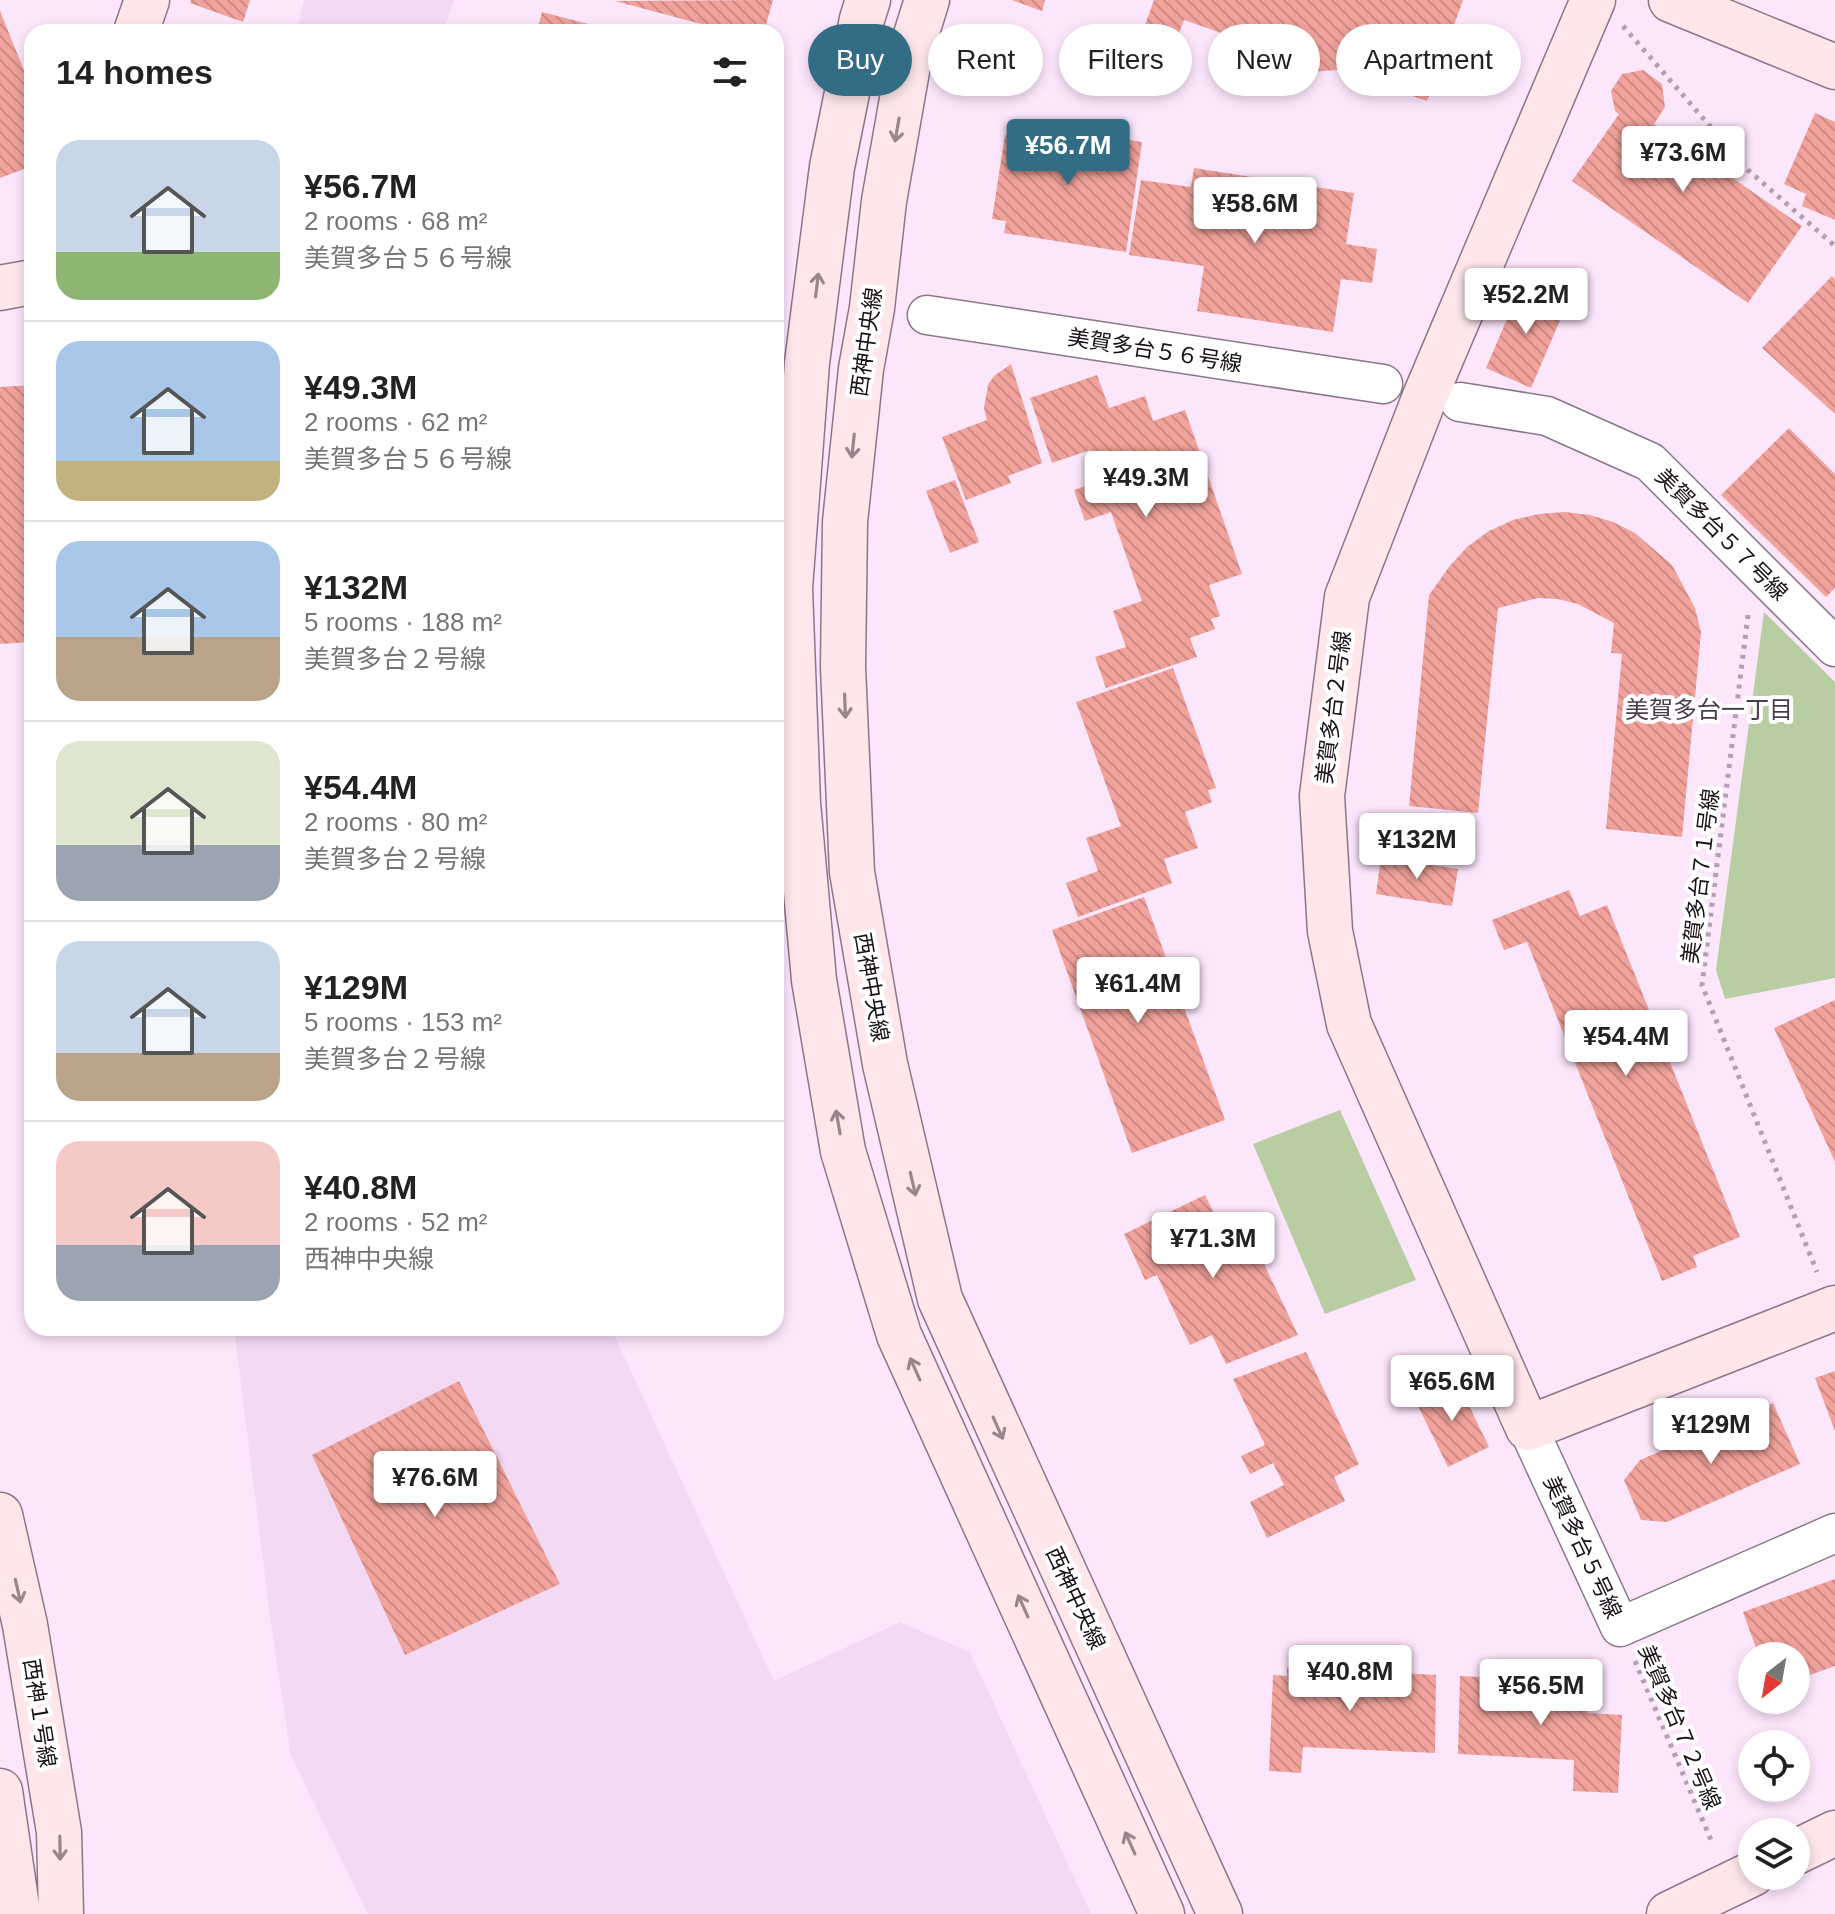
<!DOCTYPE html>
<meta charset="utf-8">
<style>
:root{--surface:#fff;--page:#f2f2f2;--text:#222;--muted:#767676;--line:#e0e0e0;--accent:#326c85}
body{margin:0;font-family:Helvetica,"Noto Sans JP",sans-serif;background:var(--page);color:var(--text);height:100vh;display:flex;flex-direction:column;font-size:30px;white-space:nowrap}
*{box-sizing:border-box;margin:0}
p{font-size:26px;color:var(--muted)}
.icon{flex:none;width:44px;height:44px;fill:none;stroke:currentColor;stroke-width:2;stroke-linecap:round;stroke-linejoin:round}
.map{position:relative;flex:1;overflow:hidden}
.details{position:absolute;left:24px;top:24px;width:760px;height:1312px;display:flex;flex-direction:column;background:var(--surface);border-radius:24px;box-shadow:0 4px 12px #0003}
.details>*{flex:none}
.hud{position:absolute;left:808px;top:24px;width:760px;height:72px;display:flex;gap:16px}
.needle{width:52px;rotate:211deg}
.buttons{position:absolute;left:1738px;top:1642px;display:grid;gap:16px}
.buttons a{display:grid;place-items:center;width:72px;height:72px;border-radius:50%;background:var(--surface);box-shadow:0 4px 12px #0003;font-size:40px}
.price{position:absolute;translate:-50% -68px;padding:0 18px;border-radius:8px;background:#fff;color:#222;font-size:26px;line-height:52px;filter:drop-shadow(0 2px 4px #0008)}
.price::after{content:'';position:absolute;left:50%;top:48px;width:24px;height:18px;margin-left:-12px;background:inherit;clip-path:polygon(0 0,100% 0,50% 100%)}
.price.selected{background:var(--accent);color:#fff}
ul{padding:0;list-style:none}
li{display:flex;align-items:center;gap:24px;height:200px;padding:0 32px}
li+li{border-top:2px solid var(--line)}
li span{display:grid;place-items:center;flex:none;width:224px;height:160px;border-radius:24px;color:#555}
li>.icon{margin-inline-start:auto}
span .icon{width:96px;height:96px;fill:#fffc;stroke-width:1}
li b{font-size:34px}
h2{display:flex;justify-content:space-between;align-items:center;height:96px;padding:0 32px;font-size:34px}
.chip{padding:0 28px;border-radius:36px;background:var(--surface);box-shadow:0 4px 12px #0003;font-size:28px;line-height:72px}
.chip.selected{background:var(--accent);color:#fff}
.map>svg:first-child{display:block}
.built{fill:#f4d9f4}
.green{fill:#b9cda3}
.building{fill:url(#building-back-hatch)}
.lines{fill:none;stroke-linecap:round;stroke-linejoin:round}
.street-casing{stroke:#8a778a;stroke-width:41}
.secondary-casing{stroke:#8a778a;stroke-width:47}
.path{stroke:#b1a0b1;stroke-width:5;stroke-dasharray:4 6;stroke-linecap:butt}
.street{stroke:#fff;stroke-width:38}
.secondary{stroke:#fee6eb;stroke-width:44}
.oneway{stroke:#97878c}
.labels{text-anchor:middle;stroke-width:8;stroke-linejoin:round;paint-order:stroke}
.street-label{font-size:22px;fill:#191219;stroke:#fff}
.neighbourhood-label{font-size:24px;fill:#4b3a4b;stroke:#fff}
</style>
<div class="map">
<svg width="1835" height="1914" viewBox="0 0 1835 1914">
<defs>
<pattern id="building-back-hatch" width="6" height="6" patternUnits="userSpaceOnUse" patternTransform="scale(2)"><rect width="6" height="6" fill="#f0a29b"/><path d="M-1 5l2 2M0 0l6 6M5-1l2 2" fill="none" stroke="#cd8a85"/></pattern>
</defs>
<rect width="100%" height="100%" fill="#fce6fc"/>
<!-- built -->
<path class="built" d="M 304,0 L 454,0 L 443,32 L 296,32 Z
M 234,1328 L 611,1328 L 774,1681 L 900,1622 L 970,1652 L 1091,1914 L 368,1914 L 291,1756 L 271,1624 Z"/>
<!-- green -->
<path class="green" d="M 1764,612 L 1835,682 L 1835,978 L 1725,999 L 1716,970 Z
M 1340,1110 L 1416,1280 L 1325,1314 L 1253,1144 Z"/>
<!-- building -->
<path class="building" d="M 191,0 L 250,0 L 243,22 L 190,3 Z
M 773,0 L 764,32 L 731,32 L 615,1 Z
M 1012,0 L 1045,0 L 1042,11 Z
M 1154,0 L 1463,0 L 1427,101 L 1338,70 L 1293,73 L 1247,42 L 1184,20 L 1178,36 L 1145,25 Z
M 0,11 L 32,90 L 32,166 L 0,178 Z
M 542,12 L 615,31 L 615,32 L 537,32 Z
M 1643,70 L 1662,84 L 1665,107 L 1654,124 L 1802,226 L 1748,303 L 1572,181 L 1619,114 L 1615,111 L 1611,91 L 1622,74 Z
M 1815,113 L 1835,122 L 1835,220 L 1802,206 L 1806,194 L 1784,184 Z
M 1021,123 L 1142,142 L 1126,252 L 1004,233 L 1006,221 L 992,219 L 1005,135 L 1019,137 Z
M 1194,168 L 1354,193 L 1346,244 L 1377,249 L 1372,283 L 1341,279 L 1333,332 L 1197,311 L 1204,266 L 1129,255 L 1141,180 L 1191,187 Z
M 1832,276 L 1835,279 L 1835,414 L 1762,348 Z
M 1522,284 L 1567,304 L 1531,388 L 1486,368 Z
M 1011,364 L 1042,463 L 1008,476 L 1011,483 L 966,500 L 942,437 L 987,420 L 984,408 L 988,385 L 994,376 Z
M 1097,375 L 1109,408 L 1145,396 L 1153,421 L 1185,410 L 1242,574 L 1209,585 L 1220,616 L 1211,619 L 1215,629 L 1190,638 L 1197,657 L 1106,688 L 1095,657 L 1126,647 L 1113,611 L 1142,601 L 1111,512 L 1085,521 L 1074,490 L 1100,481 L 1090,450 L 1052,463 L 1030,398 Z
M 32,385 L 32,642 L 0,644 L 0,387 Z
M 1789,428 L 1835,474 L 1835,588 L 1826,597 L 1721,495 Z
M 955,480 L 979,542 L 950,553 L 926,491 Z
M 1565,512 L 1590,515 L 1613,522 L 1635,533 L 1672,565 L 1695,608 L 1701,632 L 1682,837 L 1606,829 L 1622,654 L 1611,653 L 1614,623 L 1578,604 L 1558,599 L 1538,598 L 1498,608 L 1478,813 L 1409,806 L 1429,595 L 1449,567 L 1467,547 L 1489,531 L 1513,520 L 1539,514 Z
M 1173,668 L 1216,788 L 1208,790 L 1212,802 L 1185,812 L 1198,848 L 1164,859 L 1172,883 L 1078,917 L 1066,883 L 1098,871 L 1086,838 L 1121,826 L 1076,702 Z
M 1381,857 L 1458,869 L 1452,906 L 1376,894 Z
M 1569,890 L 1580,916 L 1607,905 L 1740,1237 L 1693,1256 L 1697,1267 L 1662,1281 L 1527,942 L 1504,950 L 1492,920 Z
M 1144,897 L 1225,1120 L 1132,1153 L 1052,930 Z
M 1835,1000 L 1835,1162 L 1774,1028 Z
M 1205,1195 L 1222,1230 L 1243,1220 L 1298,1335 L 1226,1364 L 1212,1335 L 1190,1345 L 1157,1275 L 1145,1280 L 1124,1234 Z
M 1306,1352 L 1359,1464 L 1334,1477 L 1345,1501 L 1267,1538 L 1250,1502 L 1284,1485 L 1273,1463 L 1250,1474 L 1241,1456 L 1265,1445 L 1233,1379 Z
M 1835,1371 L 1835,1431 L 1815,1378 Z
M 1456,1379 L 1489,1447 L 1448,1467 L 1415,1400 Z
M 459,1381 L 560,1584 L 405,1655 L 312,1455 Z
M 1773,1403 L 1800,1464 L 1667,1522 L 1641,1520 L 1624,1480 L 1640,1460 Z
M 1835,1579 L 1835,1666 L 1796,1680 L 1796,1656 L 1759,1656 L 1743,1612 Z
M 1287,1667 L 1436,1675 L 1435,1753 L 1303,1747 L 1301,1773 L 1269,1771 L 1273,1675 L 1287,1676 Z
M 1460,1676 L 1588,1682 L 1587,1713 L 1622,1715 L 1618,1793 L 1573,1791 L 1574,1760 L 1458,1754 Z"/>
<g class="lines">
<defs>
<path id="street" d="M 927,315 L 1383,384
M 1460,402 L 1547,416 L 1650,462 L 1835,647
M 1528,1428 L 1620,1627 L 1835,1533"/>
<path id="secondary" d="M 868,0 L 862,19 L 832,167 L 807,363 L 790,588 L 798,803 L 814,980 L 843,1151 L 899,1335 L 1162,1914
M 927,0 L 910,54 L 884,201 L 872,308 L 861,369 L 845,522 L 843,667 L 852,872 L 885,1064 L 940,1299 L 1220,1914
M 1593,0 L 1426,394 L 1347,597 L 1322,796 L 1330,931 L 1349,1024 L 1528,1428 L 1835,1308
M 1671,0 L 1835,67
M 136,32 L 147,0
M 0,288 L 32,282
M 0,1515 L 25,1625 L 59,1832 L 61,1914
M 0,1791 L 18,1914
M 1796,1852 L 1835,1833
M 1669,1914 L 1752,1874"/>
</defs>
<!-- street casing -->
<use href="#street" class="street-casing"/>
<!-- secondary casing -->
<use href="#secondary" class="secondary-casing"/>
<!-- path -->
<path class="path" d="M 1623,26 L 1748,170 L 1835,246
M 1748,615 L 1702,985 L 1817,1272
M 1635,1661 L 1711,1840"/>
<!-- street -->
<use href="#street" class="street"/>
<!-- secondary -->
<use href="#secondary" class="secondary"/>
</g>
<!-- one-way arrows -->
<defs><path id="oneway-shaft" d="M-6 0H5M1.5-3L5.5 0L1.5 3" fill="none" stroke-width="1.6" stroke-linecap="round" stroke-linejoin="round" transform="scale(2)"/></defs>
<g class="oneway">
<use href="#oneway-shaft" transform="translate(897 130) rotate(100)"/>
<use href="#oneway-shaft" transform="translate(817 285) rotate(-83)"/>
<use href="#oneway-shaft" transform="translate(853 446) rotate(96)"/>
<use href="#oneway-shaft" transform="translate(845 706) rotate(88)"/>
<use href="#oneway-shaft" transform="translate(838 1122) rotate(-100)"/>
<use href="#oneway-shaft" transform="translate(913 1184) rotate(77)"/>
<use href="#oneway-shaft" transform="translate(915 1369) rotate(-114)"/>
<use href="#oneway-shaft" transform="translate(998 1428) rotate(66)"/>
<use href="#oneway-shaft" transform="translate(18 1591) rotate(77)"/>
<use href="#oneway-shaft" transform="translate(1023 1606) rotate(-114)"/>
<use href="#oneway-shaft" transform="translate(1130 1843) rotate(-114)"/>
<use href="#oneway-shaft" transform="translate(60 1848) rotate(89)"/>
</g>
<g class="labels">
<!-- street labels -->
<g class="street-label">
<text transform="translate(866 342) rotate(-82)" y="8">西神中央線</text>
<text transform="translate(1155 350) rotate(9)" y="8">美賀多台５６号線</text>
<text transform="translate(1722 534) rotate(45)" y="8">美賀多台５７号線</text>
<text transform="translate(1333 707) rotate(-83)" y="8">美賀多台２号線</text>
<text transform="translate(1700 876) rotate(-83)" y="8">美賀多台７１号線</text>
<text transform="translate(872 987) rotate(80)" y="8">西神中央線</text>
<text transform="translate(1583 1547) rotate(65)" y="8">美賀多台５号線</text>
<text transform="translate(1076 1598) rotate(65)" y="8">西神中央線</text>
<text transform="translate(40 1713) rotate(81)" y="8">西神１号線</text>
<text transform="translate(1680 1727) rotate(67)" y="8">美賀多台７２号線</text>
</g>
<!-- neighbourhood labels -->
<g class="neighbourhood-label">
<text x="1709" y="718">美賀多台一丁目</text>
</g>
</g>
</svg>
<div class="buttons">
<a><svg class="needle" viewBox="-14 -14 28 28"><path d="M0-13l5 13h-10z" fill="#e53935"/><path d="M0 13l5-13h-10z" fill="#767676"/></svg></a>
<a><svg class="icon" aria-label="locate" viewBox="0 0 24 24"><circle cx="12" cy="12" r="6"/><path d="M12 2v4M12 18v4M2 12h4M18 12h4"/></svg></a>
<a><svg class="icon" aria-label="layers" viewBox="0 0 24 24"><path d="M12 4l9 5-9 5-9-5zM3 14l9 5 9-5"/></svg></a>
</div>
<b class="price selected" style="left:1068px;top:187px">¥56.7M</b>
<b class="price" style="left:1683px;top:194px">¥73.6M</b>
<b class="price" style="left:1255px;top:245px">¥58.6M</b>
<b class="price" style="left:1526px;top:336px">¥52.2M</b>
<b class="price" style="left:1146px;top:519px">¥49.3M</b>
<b class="price" style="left:1417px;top:881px">¥132M</b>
<b class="price" style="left:1138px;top:1025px">¥61.4M</b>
<b class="price" style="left:1626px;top:1078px">¥54.4M</b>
<b class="price" style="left:1213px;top:1280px">¥71.3M</b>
<b class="price" style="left:1452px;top:1423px">¥65.6M</b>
<b class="price" style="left:1711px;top:1466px">¥129M</b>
<b class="price" style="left:435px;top:1519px">¥76.6M</b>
<b class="price" style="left:1350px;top:1713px">¥40.8M</b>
<b class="price" style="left:1541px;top:1727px">¥56.5M</b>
<div class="hud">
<a class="chip selected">Buy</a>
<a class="chip">Rent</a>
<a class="chip">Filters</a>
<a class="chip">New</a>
<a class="chip">Apartment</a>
</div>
<section class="details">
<h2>14 homes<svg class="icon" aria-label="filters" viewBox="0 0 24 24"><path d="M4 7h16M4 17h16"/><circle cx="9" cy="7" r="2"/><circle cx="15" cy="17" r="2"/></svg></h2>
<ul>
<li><span style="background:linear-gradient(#c9d6e8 70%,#8fb573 0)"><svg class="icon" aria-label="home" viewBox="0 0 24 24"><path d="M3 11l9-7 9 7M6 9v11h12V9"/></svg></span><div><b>¥56.7M</b><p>2 rooms · 68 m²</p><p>美賀多台５６号線</p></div></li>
<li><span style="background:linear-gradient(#a9c7e8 75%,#c2b280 0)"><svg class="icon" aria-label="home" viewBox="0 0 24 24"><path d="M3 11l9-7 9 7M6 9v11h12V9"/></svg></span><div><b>¥49.3M</b><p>2 rooms · 62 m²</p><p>美賀多台５６号線</p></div></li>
<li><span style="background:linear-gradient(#a9c7e8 60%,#b9a48a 0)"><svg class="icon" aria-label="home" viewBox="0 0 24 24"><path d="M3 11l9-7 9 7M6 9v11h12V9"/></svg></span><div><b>¥132M</b><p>5 rooms · 188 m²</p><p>美賀多台２号線</p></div></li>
<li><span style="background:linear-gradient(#dfe7d0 65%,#9aa5b1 0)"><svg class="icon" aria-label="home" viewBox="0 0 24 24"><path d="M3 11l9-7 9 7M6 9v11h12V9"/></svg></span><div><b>¥54.4M</b><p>2 rooms · 80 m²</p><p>美賀多台２号線</p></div></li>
<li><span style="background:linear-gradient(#c9d6e8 70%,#b9a48a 0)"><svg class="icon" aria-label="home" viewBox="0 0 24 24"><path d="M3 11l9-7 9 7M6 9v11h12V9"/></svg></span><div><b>¥129M</b><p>5 rooms · 153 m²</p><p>美賀多台２号線</p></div></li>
<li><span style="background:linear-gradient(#f6c9c9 65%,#9aa5b1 0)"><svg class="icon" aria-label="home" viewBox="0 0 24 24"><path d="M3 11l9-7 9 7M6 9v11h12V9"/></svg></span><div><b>¥40.8M</b><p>2 rooms · 52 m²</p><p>西神中央線</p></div></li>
</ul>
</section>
</div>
